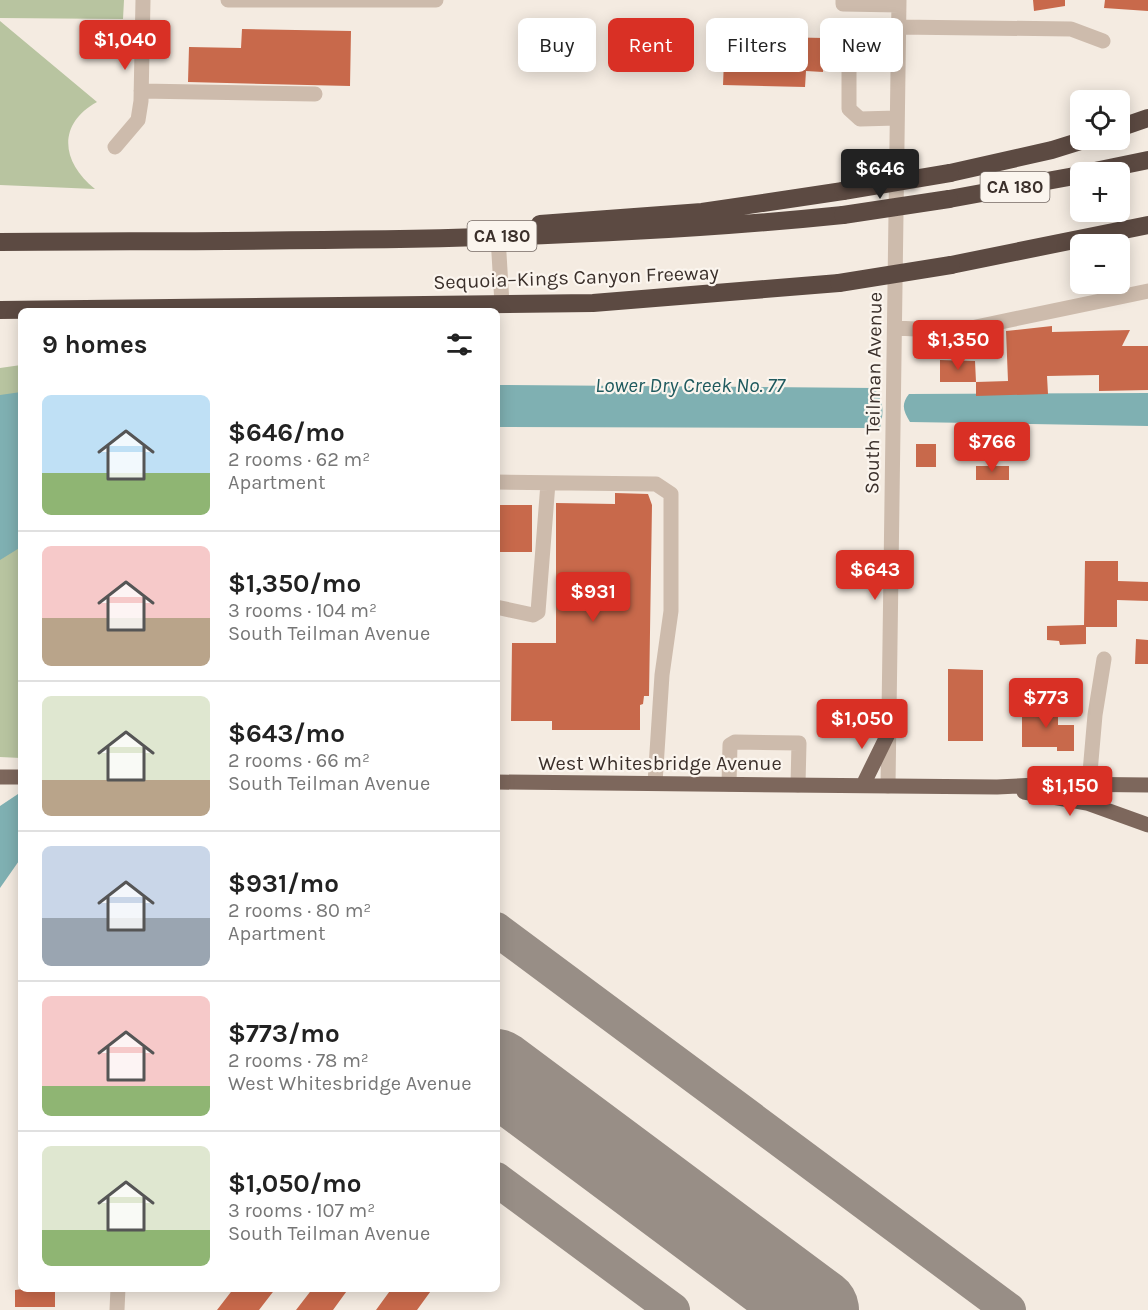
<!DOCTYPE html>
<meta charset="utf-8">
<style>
:root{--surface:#fff;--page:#f2f2f2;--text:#222;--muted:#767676;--line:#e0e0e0;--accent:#d93025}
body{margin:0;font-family:Karla,sans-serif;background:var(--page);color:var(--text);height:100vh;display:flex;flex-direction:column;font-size:22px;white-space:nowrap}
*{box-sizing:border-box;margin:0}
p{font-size:20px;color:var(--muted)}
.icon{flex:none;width:33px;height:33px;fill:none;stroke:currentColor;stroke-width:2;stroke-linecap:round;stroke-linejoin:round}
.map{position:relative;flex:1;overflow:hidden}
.side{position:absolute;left:18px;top:308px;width:482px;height:984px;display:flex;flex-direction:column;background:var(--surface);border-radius:9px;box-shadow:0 3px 15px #0003}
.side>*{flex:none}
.banner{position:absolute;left:518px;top:18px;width:540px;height:54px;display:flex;gap:12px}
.buttons{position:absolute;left:1070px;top:90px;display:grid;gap:12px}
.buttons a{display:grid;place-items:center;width:60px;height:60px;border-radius:9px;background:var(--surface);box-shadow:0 3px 15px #0003;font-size:30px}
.price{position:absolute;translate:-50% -51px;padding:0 14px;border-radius:6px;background:var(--accent);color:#fff;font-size:20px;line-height:39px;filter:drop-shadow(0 2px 3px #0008)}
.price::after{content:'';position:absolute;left:50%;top:36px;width:18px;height:14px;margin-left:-9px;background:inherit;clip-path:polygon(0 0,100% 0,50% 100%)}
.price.selected{background:#222;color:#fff}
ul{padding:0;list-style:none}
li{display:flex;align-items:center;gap:18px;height:150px;padding:0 24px}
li+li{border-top:2px solid var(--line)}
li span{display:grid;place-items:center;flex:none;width:168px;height:120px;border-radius:9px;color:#555}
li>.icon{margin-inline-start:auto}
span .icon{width:72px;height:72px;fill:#fffc;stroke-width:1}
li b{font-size:26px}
h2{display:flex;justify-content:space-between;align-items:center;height:72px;padding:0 24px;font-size:26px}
.tag{padding:0 21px;border-radius:9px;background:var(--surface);box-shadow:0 3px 15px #0003;font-size:21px;line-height:54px}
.tag.selected{background:var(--accent);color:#fff}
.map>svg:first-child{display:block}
.green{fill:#b8c4a0}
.water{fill:#7fb0b2}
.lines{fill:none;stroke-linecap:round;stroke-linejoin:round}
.taxiway{stroke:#988e86;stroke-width:34}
.runway{stroke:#988e86;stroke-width:84}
.building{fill:#c8694b}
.minor{stroke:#cdbbac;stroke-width:15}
.major{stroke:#7d675c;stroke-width:15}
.highway{stroke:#5c4a42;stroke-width:18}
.highway-bridge{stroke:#5c4a42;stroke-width:18}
.labels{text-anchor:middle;stroke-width:4.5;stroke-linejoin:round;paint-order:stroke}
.shield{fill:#fbf5ee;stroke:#756b66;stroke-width:1.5}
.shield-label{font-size:18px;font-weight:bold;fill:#3b302b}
.street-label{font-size:20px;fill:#3b302b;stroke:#fbf5ee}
.water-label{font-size:21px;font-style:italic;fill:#1f5a5e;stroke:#fbf5ee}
</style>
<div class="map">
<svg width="1148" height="1310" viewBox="0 0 1148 1310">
<rect width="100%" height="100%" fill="#f4ebe1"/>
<!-- green -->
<path class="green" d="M 0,0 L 124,0 L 123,19 L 0,18 Z
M 0,21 L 97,102 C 57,124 61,162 95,189 L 0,185 Z
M 21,365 L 21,758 L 0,757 L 0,368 Z"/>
<!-- water -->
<path class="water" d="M 497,385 L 874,388 C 884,403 884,410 880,428 L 497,427 Z
M 21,392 L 21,547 L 0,560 L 0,395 Z
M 1148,393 L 1148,426 L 910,422 C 903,411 901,404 909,394 Z
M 21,792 L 21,858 L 0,888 L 0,806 Z"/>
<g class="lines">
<!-- taxiway -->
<path class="taxiway" d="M 496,929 L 1009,1310
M 496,1179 L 673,1310"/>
<!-- runway -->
<path class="runway" d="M 496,1071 L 817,1310"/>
</g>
<!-- building -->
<path class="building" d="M 1033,0 L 1065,0 L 1065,6 L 1034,11 Z
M 1105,0 L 1148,0 L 1148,11 L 1104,8 Z
M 242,29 L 351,31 L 350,86 L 188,82 L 189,47 L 241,48 Z
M 725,36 L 824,38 L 823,72 L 806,71 L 805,87 L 723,85 Z
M 1052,326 L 1052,332 L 1130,330 L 1122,346 L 1148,346 L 1148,390 L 1099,391 L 1099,375 L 1047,376 L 1048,394 L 976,396 L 976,382 L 1008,381 L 1006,331 Z
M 940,360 L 975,361 L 976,382 L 940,382 Z
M 916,444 L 936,444 L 936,467 L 916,467 Z
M 976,466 L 1009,466 L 1009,480 L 976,480 Z
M 615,493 L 648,494 L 652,505 L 649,696 L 644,696 L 643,704 L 640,705 L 640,730 L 552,730 L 552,721 L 511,721 L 512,643 L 556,643 L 556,503 L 615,504 Z
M 496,505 L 532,505 L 532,552 L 496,552 Z
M 1085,561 L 1118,561 L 1118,581 L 1148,582 L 1148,601 L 1117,600 L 1117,627 L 1086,627 L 1086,644 L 1060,645 L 1059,641 L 1047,640 L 1047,626 L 1084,625 Z
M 1136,639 L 1148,640 L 1148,664 L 1135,664 Z
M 948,669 L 983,670 L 983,741 L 948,741 Z
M 1022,705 L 1058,705 L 1058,725 L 1074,725 L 1074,751 L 1057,751 L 1057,747 L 1022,747 Z
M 29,1288 L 55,1288 L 55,1307 L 15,1307 L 15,1290 Z
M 234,1288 L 276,1288 L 259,1310 L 217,1310 Z
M 313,1288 L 349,1288 L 333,1310 L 296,1310 Z
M 392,1288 L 433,1288 L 417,1310 L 376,1310 Z"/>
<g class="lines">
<!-- minor -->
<path class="minor" d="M 228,0 L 436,0
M 843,0 L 843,4 L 899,5
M 898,27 L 1071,29 L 1103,41
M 141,91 L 315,94
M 897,118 L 860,119 L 849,109 L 849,57 L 857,51 L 898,46
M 115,147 L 138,120 L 141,101 L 143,0
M 498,237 L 502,304
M 895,328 L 957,331 L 1148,291
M 496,482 L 656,484 L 671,494 L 671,611 L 662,675 L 655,783
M 496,607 L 533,615 L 538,612 L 548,483
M 729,784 L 730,745 L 735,742 L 799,743 L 798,785
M 1089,784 L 1095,715 L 1104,659
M 888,786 L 899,0
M 117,1310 L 118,1288"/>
<!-- major -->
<path class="major" d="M 0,777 L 21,777
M 496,782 L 997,787 L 1056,784 L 1148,785
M 863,785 L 890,730
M 1024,792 L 1087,803 L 1148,825"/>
<!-- highway -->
<path class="highway" d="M 1119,128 L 1148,118
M 1090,172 L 1148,160
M 950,173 L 1052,150 L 1084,140
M 949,199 L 1080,175
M 540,224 L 702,212 L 843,191
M 0,242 C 281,240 563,244 843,215
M 951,265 L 1148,225
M 0,310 L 593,303 L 839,283"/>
<!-- highway-bridge -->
<path class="highway-bridge" d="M 843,191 L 950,173
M 843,215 L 949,199
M 839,283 L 951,265"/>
</g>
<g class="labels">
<!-- shield labels -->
<g class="shield">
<rect x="980.5" y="172" width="69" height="30" rx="4.5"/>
<rect x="467.5" y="221" width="69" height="30" rx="4.5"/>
</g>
<g class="shield-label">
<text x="1015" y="193">CA 180</text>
<text x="502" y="242">CA 180</text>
</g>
<!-- street labels -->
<g class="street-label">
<text transform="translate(576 277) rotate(-2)" y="7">Sequoia–Kings Canyon Freeway</text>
<text transform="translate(873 393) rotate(-89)" y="7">South Teilman Avenue</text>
<text x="660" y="770">West Whitesbridge Avenue</text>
</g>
<!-- water labels -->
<g class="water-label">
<text x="690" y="392">Lower Dry Creek No. 77</text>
</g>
</g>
</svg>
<div class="buttons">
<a><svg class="icon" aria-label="locate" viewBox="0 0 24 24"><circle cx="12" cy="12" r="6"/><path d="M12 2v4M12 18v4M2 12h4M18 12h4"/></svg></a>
<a>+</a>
<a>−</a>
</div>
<b class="price" style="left:125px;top:71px">$1,040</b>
<b class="price selected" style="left:880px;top:200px">$646</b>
<b class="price" style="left:958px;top:371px">$1,350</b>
<b class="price" style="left:992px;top:473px">$766</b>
<b class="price" style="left:875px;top:601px">$643</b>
<b class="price" style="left:593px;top:623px">$931</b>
<b class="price" style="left:1046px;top:729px">$773</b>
<b class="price" style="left:862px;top:750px">$1,050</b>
<b class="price" style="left:1070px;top:817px">$1,150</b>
<div class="banner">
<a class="tag">Buy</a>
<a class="tag selected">Rent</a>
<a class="tag">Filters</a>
<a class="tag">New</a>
</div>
<section class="side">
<h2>9 homes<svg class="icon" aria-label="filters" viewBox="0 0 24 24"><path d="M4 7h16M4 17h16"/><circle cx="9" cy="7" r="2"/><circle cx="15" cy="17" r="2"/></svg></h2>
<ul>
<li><span style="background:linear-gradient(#bfe0f5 65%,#8fb573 0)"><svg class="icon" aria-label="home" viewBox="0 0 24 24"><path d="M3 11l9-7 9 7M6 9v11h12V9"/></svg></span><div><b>$646/mo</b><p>2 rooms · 62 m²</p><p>Apartment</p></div></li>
<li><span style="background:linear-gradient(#f6c9c9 60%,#b9a48a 0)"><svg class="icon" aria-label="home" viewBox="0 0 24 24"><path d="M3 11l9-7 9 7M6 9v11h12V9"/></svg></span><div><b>$1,350/mo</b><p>3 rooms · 104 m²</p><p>South Teilman Avenue</p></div></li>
<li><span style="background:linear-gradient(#dfe7d0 70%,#b9a48a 0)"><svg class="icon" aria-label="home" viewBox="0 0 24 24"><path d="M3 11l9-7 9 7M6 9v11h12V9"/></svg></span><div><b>$643/mo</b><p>2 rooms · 66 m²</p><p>South Teilman Avenue</p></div></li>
<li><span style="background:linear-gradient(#c9d6e8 60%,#9aa5b1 0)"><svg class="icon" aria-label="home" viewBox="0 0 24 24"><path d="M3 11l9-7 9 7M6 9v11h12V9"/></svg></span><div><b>$931/mo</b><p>2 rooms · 80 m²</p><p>Apartment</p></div></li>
<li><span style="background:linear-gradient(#f6c9c9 75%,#8fb573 0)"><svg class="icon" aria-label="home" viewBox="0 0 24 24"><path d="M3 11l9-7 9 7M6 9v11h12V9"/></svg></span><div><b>$773/mo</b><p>2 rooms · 78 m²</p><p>West Whitesbridge Avenue</p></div></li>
<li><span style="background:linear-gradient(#dfe7d0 70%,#8fb573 0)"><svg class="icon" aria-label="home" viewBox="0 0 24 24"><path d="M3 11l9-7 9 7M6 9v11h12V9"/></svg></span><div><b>$1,050/mo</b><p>3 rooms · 107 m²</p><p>South Teilman Avenue</p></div></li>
</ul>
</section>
</div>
